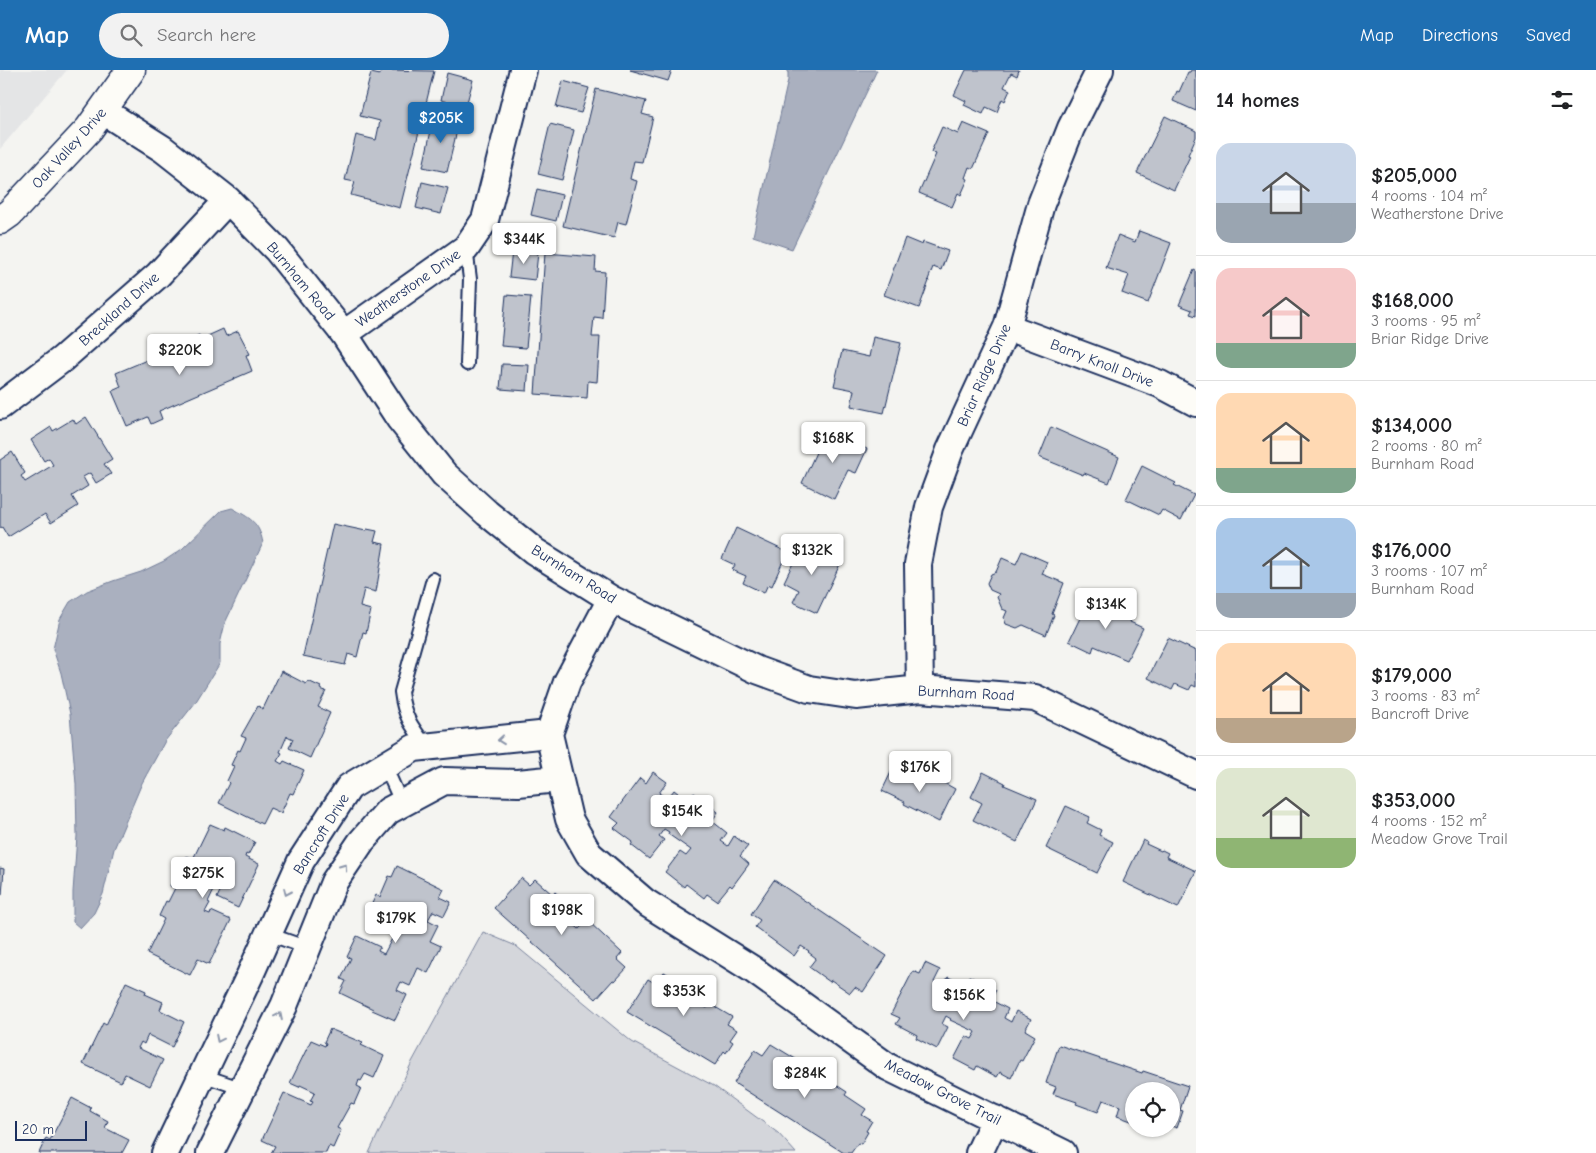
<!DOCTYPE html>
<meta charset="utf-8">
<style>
:root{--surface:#fff;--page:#f2f2f2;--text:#202124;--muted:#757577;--line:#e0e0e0;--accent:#1f6fb2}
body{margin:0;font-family:"Comic Neue",sans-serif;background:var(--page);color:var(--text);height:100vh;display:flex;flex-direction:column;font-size:19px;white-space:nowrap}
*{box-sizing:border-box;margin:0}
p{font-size:16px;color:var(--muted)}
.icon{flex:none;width:28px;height:28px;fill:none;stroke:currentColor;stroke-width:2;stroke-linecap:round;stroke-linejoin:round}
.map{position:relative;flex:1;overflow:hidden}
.details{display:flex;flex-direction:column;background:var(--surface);width:400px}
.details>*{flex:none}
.controls{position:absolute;left:1125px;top:1012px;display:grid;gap:10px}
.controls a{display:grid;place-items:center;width:55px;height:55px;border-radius:50%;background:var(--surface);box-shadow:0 1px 4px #0004;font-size:25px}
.scale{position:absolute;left:15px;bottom:12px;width:72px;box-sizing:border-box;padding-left:5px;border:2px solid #1b2f5e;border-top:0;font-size:14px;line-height:18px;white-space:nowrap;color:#1b2f5e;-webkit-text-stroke:4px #fdfcf7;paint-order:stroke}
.price{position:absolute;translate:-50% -42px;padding:0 11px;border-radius:5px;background:#fff;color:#222;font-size:16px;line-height:32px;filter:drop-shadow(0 1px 2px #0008)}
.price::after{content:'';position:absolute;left:50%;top:30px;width:15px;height:11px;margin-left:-8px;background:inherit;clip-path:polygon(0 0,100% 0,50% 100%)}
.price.current{background:var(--accent);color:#fff}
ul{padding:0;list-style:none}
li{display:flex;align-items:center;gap:15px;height:125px;padding:0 20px}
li+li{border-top:1px solid var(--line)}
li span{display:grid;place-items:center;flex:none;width:140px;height:100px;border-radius:15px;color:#555}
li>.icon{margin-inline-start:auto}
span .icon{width:60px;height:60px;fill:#fffc;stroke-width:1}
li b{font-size:21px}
h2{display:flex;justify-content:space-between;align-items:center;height:60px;padding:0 20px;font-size:21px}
header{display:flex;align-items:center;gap:30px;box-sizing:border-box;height:70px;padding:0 25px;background:var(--accent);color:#fff}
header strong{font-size:24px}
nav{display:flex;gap:28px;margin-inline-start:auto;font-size:18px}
.search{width:350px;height:45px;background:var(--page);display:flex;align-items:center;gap:12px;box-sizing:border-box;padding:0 18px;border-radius:28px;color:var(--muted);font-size:19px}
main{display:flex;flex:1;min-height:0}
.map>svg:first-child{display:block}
.built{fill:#e4e5e6}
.green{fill:#d4d6db;stroke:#78829c}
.water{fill:#aab0bf;stroke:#717c98}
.building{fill:#bfc3cc;stroke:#1b2f5e}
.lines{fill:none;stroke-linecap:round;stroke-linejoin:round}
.lane-casing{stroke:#1b2f5e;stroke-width:16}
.street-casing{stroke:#1b2f5e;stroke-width:30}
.secondary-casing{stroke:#1b2f5e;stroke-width:31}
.lane{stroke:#fdfcf7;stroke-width:12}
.street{stroke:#fdfcf7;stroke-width:26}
.secondary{stroke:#fdfcf7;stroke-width:28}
.oneway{stroke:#8c96aa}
.labels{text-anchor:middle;stroke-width:4;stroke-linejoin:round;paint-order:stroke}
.street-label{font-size:15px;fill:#1b2f5e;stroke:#fdfcf7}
</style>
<header>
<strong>Map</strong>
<div class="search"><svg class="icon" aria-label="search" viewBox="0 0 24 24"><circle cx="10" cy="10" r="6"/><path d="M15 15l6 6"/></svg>Search here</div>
<nav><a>Map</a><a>Directions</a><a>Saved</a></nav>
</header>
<main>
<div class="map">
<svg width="1196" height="1083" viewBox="0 0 1196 1083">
<rect width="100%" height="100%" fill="#f4f4f1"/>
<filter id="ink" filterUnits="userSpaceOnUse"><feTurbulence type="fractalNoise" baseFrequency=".02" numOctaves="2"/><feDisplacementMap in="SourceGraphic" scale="10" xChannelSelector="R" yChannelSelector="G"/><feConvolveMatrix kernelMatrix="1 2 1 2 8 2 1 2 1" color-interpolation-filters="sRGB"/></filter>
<g filter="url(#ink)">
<!-- built -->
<path class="built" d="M 0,0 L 67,0 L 0,79 Z"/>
<!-- green -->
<path class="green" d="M 483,862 L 516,876 L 632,972 L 714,1016 L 778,1063 L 796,1083 L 369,1083 L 412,992 Z"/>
<!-- water -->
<path class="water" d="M 788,0 L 877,0 L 792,179 L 753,166 L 788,10 Z
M 232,438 C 250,448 259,452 263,473 L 225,553 L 220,574 L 220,593 L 195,633 L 165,671 L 142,713 L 114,779 L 103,824 L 94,843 L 80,858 L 73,852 L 73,822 L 77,766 L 76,714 L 70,644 L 61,603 L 53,579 L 60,549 L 70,532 L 87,521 L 113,511 L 141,502 L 164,491 L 182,479 L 221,441 Z"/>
<!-- building -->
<path class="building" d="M 381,0 L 434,1 L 400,138 L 351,125 L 355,112 L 345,110 L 356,65 L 376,70 L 380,51 L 360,46 L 371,3 L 380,5 Z
M 630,0 L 672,0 L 668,11 Z
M 966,0 L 1019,0 L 1017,6 L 1011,3 L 1004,17 L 1010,20 L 1005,31 L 1002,29 L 997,42 L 986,37 L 983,44 L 964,35 L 966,31 L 954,25 Z
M 1191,0 L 1196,0 L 1196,41 L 1173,31 L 1177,21 L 1179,22 L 1188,2 L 1190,2 Z
M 447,3 L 473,10 L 466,36 L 441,30 Z
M 563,11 L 589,18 L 581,43 L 556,37 Z
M 596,19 L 646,31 L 642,44 L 653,47 L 642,92 L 634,91 L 630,109 L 637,111 L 626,154 L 618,152 L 614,168 L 563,156 Z
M 1165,46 L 1196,61 L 1196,67 L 1188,85 L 1190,86 L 1174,120 L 1137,103 Z
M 434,47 L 459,52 L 447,102 L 423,97 Z
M 963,53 L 989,64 L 973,99 L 969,97 L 965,108 L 968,109 L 961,125 L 958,123 L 952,137 L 919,123 L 936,84 L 931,82 L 942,57 L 958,64 Z
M 550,54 L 574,60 L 562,110 L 538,104 Z
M 422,112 L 448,118 L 441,144 L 416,138 Z
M 537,119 L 562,125 L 556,151 L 531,145 Z
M 1139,161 L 1171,173 L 1148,233 L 1122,223 L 1129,205 L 1106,198 L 1118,165 L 1135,172 Z
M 905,168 L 922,175 L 923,172 L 948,181 L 941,200 L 933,197 L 928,210 L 929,211 L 919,238 L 884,225 Z
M 512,181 L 538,183 L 535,210 L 509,207 Z
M 545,183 L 596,187 L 595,201 L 605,202 L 602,248 L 594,247 L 592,267 L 600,267 L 597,312 L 588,311 L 587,328 L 535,324 Z
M 1194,200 L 1196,201 L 1196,246 L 1190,244 L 1192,240 L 1179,235 Z
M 506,225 L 531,227 L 526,278 L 501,276 Z
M 223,259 L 226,266 L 238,261 L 250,284 L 246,285 L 252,301 L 159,341 L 162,349 L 151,354 L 148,347 L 127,356 L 112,321 L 121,317 L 116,303 L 161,284 L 165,294 L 181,288 L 176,276 L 199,265 L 201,269 Z
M 873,267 L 901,273 L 884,343 L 851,336 L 854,320 L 834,316 L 842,281 L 869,287 Z
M 502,294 L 529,295 L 527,321 L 500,319 Z
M 86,347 L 112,389 L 104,394 L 111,404 L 96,413 L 90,403 L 83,407 L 88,416 L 72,426 L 78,436 L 51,453 L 45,444 L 8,467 L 2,457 L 0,458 L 0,390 L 12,382 L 25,403 L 21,406 L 25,412 L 53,395 L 49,388 L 44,391 L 31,370 L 51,357 L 53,361 L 73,349 L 76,354 Z
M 1051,357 L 1119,387 L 1109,413 L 1084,403 L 1083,405 L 1039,387 Z
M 829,361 L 867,379 L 856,403 L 848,400 L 834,429 L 802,413 L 823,367 L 826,368 Z
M 1142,396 L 1176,413 L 1174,415 L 1194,425 L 1181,450 L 1162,440 L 1159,445 L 1126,429 Z
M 333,454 L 366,461 L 367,459 L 377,461 L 374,472 L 384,474 L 376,522 L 364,519 L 360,537 L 371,540 L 366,563 L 363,562 L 357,587 L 348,584 L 345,595 L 303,586 Z
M 736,458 L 787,482 L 772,516 L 768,514 L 764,523 L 743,513 L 746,506 L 732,500 L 735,495 L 722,489 Z
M 803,472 L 842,490 L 817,543 L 793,532 L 799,520 L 784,512 Z
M 1022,481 L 1047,492 L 1042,504 L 1064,513 L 1052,544 L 1054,545 L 1046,565 L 1023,555 L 1017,558 L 1006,554 L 1004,548 L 1007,541 L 1002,539 L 997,527 L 999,524 L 990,520 L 987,513 L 991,504 L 996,502 L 1002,488 L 1016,494 Z
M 1090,527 L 1115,540 L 1117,535 L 1134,543 L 1130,552 L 1143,558 L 1127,590 L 1094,576 L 1092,582 L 1069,571 Z
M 1168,568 L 1196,581 L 1196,617 L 1192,615 L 1189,620 L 1175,614 L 1172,620 L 1148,608 Z
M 281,601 L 306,614 L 308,611 L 321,617 L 320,619 L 326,621 L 318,637 L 330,643 L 310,688 L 289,678 L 293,669 L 287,666 L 280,682 L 282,683 L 277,691 L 282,694 L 284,691 L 304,700 L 293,724 L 290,723 L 281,743 L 270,738 L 262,754 L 219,733 L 229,713 L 227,711 L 234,696 L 231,695 L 238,680 L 240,681 L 246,668 L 241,666 L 258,636 L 263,639 Z
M 893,698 L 915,709 L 919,701 L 932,707 L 934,703 L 941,706 L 939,710 L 955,719 L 939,752 L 904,734 L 905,732 L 882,721 Z
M 653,702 L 667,712 L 659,723 L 667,729 L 674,720 L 688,731 L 694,723 L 718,742 L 712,751 L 727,763 L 721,771 L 728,776 L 734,766 L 748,776 L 740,786 L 749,794 L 732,817 L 730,815 L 717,831 L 707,824 L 704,828 L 686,814 L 684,817 L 665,802 L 680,782 L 686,786 L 691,780 L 668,764 L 669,762 L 664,759 L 659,766 L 664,770 L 649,789 L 631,775 L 633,772 L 614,758 L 619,753 L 611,747 L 640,708 L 646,713 Z
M 983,702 L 1005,713 L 1004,715 L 1037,729 L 1017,772 L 973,750 L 982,733 L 971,727 Z
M 1066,736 L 1090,747 L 1087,753 L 1101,760 L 1099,765 L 1113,772 L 1097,803 L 1046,778 Z
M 210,754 L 224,760 L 225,757 L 255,772 L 248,785 L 246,784 L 245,787 L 259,794 L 238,838 L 217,828 L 221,819 L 215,817 L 208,832 L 210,833 L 205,842 L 210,844 L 211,841 L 231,850 L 209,894 L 198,889 L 190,905 L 147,884 L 164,849 L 159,846 L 166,831 L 168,832 L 175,818 L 170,816 L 179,798 L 181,799 L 187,786 L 193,789 Z
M 1143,770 L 1147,772 L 1146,774 L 1161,781 L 1162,780 L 1168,783 L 1166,787 L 1196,801 L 1178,838 L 1123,812 Z
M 397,796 L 444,819 L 440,827 L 451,832 L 444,846 L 433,841 L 428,850 L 438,855 L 430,871 L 441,876 L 428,903 L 418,898 L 410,916 L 401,912 L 397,920 L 407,925 L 395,950 L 372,940 L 373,939 L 340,923 L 346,911 L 341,909 L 351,888 L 347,887 L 357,866 L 380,877 L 378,881 L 384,884 L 399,855 L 392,852 L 389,857 L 366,846 L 376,825 L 380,827 L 389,806 L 392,807 Z
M 0,798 L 4,799 L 2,825 L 0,824 Z
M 521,808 L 529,815 L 535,809 L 553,825 L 555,822 L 573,838 L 566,847 L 579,859 L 587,850 L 622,883 L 617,889 L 627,898 L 615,911 L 613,910 L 596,929 L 494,838 Z
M 774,810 L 887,886 L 863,922 L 855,917 L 850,923 L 831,910 L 830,912 L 809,897 L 816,888 L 808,882 L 809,881 L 801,876 L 794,886 L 755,857 L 760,850 L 751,844 Z
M 925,893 L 940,900 L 934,912 L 943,917 L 948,907 L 964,915 L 969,906 L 996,920 L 991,930 L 1008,939 L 1004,948 L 1011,952 L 1016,941 L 1031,949 L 1025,960 L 1035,966 L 1022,991 L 1020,990 L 1011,1008 L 1000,1002 L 997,1007 L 977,996 L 975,1000 L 954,989 L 966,966 L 972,969 L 976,962 L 950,950 L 951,949 L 946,946 L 942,954 L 948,957 L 937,979 L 916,968 L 917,965 L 896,954 L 900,948 L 891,944 L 913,901 L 920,904 Z
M 664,902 L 705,926 L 700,934 L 707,938 L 710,934 L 732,947 L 727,954 L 737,960 L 730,970 L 733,972 L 726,983 L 724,981 L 715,995 L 627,942 L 648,909 L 656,914 Z
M 126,912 L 146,921 L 145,924 L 163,932 L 160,940 L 184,952 L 172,977 L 148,965 L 144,974 L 141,972 L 138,978 L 163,990 L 150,1016 L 125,1004 L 121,1012 L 83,994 L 103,953 L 106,955 Z
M 330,959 L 363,973 L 361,975 L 384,986 L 374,1008 L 365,1004 L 361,1011 L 359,1010 L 357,1016 L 361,1018 L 354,1034 L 351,1033 L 337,1058 L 341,1060 L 333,1078 L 329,1076 L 326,1083 L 271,1083 L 275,1076 L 262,1070 L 284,1023 L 311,1035 L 313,1032 L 310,1031 L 315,1022 L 300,1015 L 299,1017 L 290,1013 L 311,970 L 325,976 L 326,973 L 324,972 Z
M 771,974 L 812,999 L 807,1006 L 823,1016 L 827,1009 L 847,1022 L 845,1025 L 866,1039 L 862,1045 L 872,1051 L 866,1061 L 868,1062 L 861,1074 L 858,1073 L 851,1083 L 844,1083 L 734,1013 L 755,980 L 763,985 Z
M 1059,975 L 1142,1003 L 1143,1001 L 1188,1016 L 1180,1040 L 1183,1041 L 1177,1058 L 1171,1056 L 1171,1021 L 1134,1021 L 1134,1052 L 1117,1046 L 1120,1036 L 1103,1030 L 1098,1042 L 1076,1034 L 1077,1032 L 1053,1024 L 1056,1017 L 1046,1013 Z
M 72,1028 L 91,1038 L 90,1041 L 108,1051 L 105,1058 L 129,1070 L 122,1083 L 39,1083 L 46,1068 L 50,1070 Z"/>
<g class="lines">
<defs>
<path id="lane" d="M 466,178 L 470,209 L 467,294
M 427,677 C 412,657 404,647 401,622 L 433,509
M 385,696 L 402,734
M 268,864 L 308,878
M 202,1005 L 243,1019"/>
<path id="street" d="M 103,41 L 163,79 L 228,130 L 277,180 L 344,264 L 399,348 L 444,404 L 487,443 L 534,481 L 611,529 L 757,600 L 809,619 L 856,626 L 920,619 L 1035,628 L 1196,705
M 1007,257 L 1160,314 L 1196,333
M 344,264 L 466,178 L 485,150 L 523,0
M 0,336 L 61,290 L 158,205 L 228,130
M 611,529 L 567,612 L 549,664 L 569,749 L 589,784 L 645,832 L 752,899 L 888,997 L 1063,1083
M 920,619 L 918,494 L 929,437 L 950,380 L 1007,257 L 1041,134 L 1071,58 L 1100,0
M 165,1083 L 250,905 L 301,791 L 349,717 L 414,678 L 549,664
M 210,1083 L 284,936 L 334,812 L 361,772 L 388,741 L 444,711 L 518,713 L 558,709
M 979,1083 L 995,1049"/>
<path id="secondary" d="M 0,150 L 10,143 L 89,59 L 131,0"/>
</defs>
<!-- lane casing -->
<use href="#lane" class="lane-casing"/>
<!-- street casing -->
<use href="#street" class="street-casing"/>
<!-- secondary casing -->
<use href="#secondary" class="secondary-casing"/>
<!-- lane -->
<use href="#lane" class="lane"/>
<!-- street -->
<use href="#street" class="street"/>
<!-- secondary -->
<use href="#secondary" class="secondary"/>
</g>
<!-- one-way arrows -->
<defs><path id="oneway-chevron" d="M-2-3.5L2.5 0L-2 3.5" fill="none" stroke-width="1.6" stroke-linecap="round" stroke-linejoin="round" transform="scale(1.25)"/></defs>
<g class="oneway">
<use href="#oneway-chevron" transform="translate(501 670) rotate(174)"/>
<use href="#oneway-chevron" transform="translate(344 797) rotate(-55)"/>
<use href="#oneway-chevron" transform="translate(287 822) rotate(114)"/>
<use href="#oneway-chevron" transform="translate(279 946) rotate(-64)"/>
<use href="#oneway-chevron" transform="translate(219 969) rotate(116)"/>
</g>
</g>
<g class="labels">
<!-- street labels -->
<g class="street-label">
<text transform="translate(69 78) rotate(-48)" y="5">Oak Valley Drive</text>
<text transform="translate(301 211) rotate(50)" y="5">Burnham Road</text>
<text transform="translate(408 218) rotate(-35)" y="5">Weatherstone Drive</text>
<text transform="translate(119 239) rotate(-42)" y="5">Breckland Drive</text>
<text transform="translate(1102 293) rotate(21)" y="5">Barry Knoll Drive</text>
<text transform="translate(984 305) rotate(-66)" y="5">Briar Ridge Drive</text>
<text transform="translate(574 504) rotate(32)" y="5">Burnham Road</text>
<text transform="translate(966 623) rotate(3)" y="5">Burnham Road</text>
<text transform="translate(321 764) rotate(-58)" y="5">Bancroft Drive</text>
<text transform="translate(943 1022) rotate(27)" y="5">Meadow Grove Trail</text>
</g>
</g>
</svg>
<div class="controls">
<a><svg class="icon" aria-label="locate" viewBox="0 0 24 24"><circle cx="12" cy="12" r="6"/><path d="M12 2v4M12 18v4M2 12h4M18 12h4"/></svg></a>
</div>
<div class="scale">20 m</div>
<b class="price current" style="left:441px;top:74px">$205K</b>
<b class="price" style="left:524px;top:195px">$344K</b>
<b class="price" style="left:180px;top:306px">$220K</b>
<b class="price" style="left:833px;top:394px">$168K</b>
<b class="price" style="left:812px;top:506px">$132K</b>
<b class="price" style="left:1106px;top:560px">$134K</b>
<b class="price" style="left:920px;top:723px">$176K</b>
<b class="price" style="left:682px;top:767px">$154K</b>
<b class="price" style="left:203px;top:829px">$275K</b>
<b class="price" style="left:562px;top:866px">$198K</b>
<b class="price" style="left:396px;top:874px">$179K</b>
<b class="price" style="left:684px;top:947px">$353K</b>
<b class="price" style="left:964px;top:951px">$156K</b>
<b class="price" style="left:805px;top:1029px">$284K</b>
</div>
<section class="details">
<h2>14 homes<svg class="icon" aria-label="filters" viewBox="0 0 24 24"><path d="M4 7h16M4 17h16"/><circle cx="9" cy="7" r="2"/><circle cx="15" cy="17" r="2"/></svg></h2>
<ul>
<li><span style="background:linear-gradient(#c9d6e8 60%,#9aa5b1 0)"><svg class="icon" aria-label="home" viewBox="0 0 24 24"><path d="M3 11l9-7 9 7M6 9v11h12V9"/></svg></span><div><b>$205,000</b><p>4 rooms · 104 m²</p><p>Weatherstone Drive</p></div></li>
<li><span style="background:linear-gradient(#f6c9c9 75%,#7fa58c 0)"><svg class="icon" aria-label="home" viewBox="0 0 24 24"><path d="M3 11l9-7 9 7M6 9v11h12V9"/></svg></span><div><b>$168,000</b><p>3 rooms · 95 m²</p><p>Briar Ridge Drive</p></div></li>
<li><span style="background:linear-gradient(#ffd9b3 75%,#7fa58c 0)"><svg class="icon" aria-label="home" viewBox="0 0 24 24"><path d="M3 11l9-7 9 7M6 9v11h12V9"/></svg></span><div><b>$134,000</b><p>2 rooms · 80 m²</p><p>Burnham Road</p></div></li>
<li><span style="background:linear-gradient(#a9c7e8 75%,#9aa5b1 0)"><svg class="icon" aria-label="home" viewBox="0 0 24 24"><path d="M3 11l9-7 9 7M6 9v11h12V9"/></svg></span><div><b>$176,000</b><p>3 rooms · 107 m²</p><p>Burnham Road</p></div></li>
<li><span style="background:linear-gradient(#ffd9b3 75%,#b9a48a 0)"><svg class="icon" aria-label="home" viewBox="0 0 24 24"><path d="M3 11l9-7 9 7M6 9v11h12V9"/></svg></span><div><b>$179,000</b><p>3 rooms · 83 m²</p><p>Bancroft Drive</p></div></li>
<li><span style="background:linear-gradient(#dfe7d0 70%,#8fb573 0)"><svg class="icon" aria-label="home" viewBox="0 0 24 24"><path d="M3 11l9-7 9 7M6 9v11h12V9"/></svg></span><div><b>$353,000</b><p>4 rooms · 152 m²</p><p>Meadow Grove Trail</p></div></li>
</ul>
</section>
</main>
